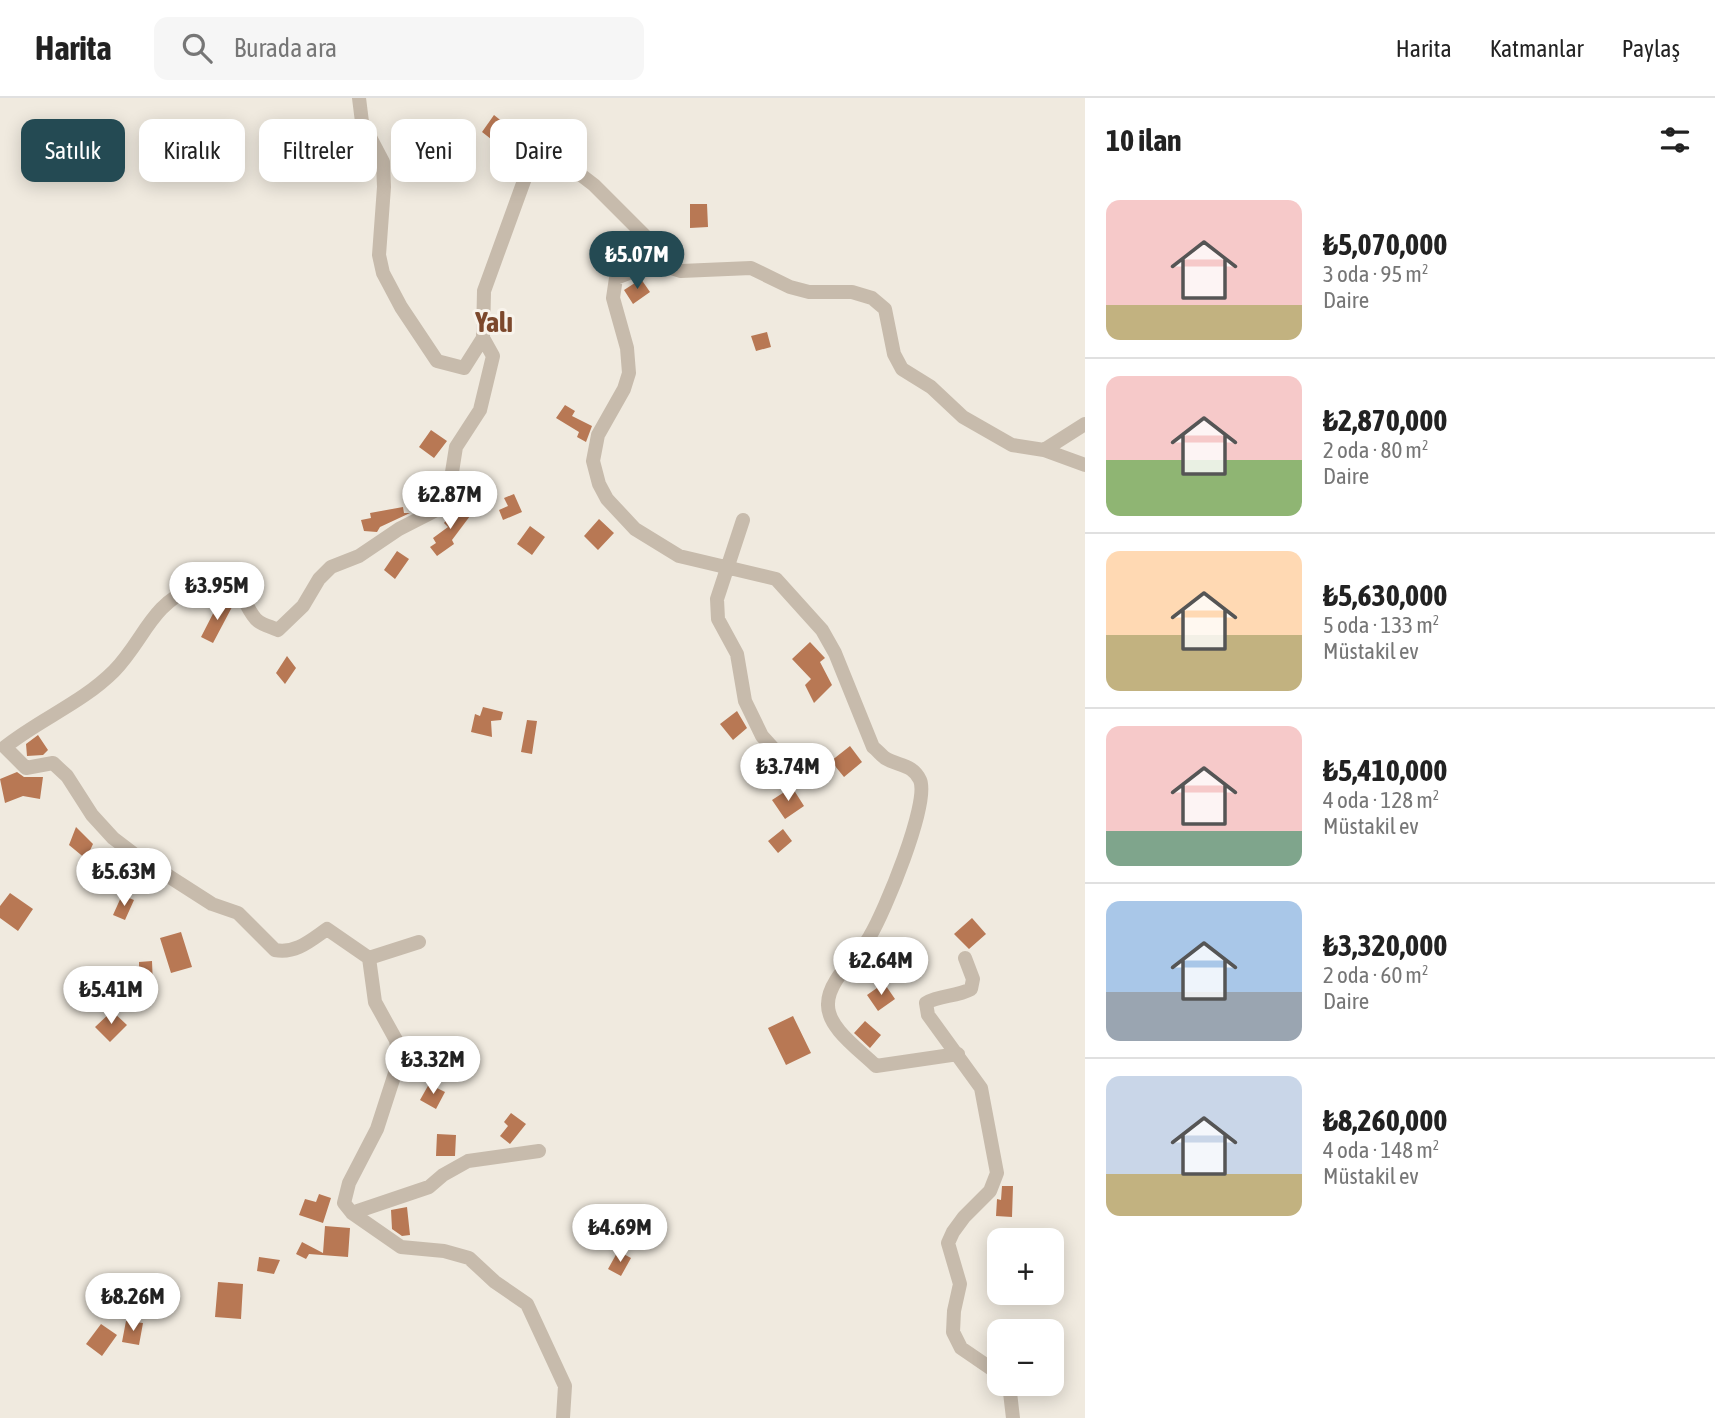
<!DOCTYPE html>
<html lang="tr">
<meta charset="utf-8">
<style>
:root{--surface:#fff;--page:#f6f6f6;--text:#222;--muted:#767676;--line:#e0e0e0;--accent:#244a53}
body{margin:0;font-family:"Asap Condensed",sans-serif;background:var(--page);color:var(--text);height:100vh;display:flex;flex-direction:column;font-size:26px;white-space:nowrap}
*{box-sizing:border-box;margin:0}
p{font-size:23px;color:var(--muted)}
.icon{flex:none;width:38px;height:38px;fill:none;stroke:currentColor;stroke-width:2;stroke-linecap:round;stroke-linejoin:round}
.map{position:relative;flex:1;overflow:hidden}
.sheet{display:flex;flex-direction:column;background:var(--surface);width:630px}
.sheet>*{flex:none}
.top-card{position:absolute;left:21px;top:21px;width:665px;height:63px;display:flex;gap:14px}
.buttons{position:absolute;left:987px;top:1130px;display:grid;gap:14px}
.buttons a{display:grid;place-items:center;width:77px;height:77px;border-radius:14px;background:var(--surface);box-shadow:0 4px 18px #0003;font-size:35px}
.price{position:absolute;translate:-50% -60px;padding:0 16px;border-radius:24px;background:#fff;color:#222;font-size:23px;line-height:46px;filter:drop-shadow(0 2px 4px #0008)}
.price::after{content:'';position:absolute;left:50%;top:42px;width:21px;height:16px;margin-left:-10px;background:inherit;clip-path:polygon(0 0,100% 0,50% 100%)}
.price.active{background:var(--accent);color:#fff}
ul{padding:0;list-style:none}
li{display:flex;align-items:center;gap:21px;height:175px;padding:0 21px}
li+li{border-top:2px solid var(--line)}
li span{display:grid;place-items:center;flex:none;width:196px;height:140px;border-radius:14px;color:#555}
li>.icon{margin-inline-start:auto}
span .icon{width:84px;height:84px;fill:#fffc;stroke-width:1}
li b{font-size:30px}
h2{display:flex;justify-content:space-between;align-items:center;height:84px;padding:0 21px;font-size:30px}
.pill{padding:0 24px;border-radius:14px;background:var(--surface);box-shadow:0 4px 18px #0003;font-size:24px;line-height:63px}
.pill.active{background:var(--accent);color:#fff}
header{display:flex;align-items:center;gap:42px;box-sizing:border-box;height:98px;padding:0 35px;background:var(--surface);border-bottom:2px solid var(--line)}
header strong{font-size:33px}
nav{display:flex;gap:38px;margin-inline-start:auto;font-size:24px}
.search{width:490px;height:63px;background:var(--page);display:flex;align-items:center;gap:18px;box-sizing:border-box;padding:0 24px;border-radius:14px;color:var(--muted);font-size:26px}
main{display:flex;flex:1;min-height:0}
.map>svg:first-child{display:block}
.building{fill:#b87854}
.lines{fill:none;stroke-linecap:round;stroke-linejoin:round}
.minor{stroke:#c7bbac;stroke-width:14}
.labels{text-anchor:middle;stroke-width:6;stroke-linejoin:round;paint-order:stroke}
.district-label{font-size:28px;font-weight:bold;fill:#7c482c;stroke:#f8f3eb}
</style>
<header>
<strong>Harita</strong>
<div class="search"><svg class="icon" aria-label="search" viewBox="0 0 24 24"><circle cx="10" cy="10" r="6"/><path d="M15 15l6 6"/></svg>Burada ara</div>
<nav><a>Harita</a><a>Katmanlar</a><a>Paylaş</a></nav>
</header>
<main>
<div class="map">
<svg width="1085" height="1320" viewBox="0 0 1085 1320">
<rect width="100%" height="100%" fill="#f0eadf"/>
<!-- building -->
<path class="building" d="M 494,17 L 504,25 L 491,41 L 482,34 Z
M 690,106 L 707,106 L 708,129 L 690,130 Z
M 641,181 L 650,194 L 633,206 L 624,192 Z
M 767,234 L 771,249 L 756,253 L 751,238 Z
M 565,307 L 575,313 L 572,318 L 592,328 L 586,344 L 577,339 L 579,334 L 556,320 Z
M 431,332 L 447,343 L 434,360 L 419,349 Z
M 514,396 L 522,414 L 503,422 L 499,412 L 508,408 L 504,400 Z
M 457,408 L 470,418 L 452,442 L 454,446 L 437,458 L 430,449 L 436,445 L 433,440 L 448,429 L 444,425 Z
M 403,409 L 404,415 L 410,415 L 380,429 L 377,434 L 364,433 L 361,422 L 371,420 L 370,415 Z
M 599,421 L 614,435 L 598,452 L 584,438 Z
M 530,428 L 545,439 L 532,457 L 517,446 Z
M 397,453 L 409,461 L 395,481 L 384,472 Z
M 220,502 L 232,509 L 213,545 L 201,539 Z
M 810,544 L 825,560 L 820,564 L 832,587 L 814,605 L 805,587 L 811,581 L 792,561 Z
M 287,558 L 296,570 L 285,586 L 276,575 Z
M 483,609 L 503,614 L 501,622 L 491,623 L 492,639 L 471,634 L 475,616 L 480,618 Z
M 737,613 L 747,630 L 733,642 L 720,626 Z
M 527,622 L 537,623 L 532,656 L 521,654 Z
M 38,637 L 48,652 L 43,657 L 27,658 L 26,646 Z
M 850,648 L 862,664 L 844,679 L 831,663 Z
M 17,674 L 24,679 L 43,679 L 40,701 L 23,698 L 5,705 L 0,681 Z
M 792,689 L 804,708 L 785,721 L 772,702 Z
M 76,729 L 93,746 L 86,761 L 69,747 Z
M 783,731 L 792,743 L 778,755 L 768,743 Z
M 10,795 L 33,811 L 18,833 L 0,820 L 0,808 Z
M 122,797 L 134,802 L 125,822 L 113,817 Z
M 972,820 L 986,836 L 969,851 L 954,836 Z
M 181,834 L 192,869 L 171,875 L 160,840 Z
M 152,863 L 153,888 L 139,885 L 139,864 Z
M 884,885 L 895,901 L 878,913 L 867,897 Z
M 112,913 L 127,927 L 110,944 L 95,929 Z
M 793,918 L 811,955 L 786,967 L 768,930 Z
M 865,923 L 881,937 L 870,950 L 854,935 Z
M 429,986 L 445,994 L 436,1011 L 420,1002 Z
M 511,1015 L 526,1026 L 510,1046 L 500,1038 L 508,1028 L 504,1024 Z
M 437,1036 L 456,1037 L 455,1058 L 436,1058 Z
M 1002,1088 L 1013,1088 L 1012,1119 L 996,1118 L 997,1101 L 1001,1102 Z
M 319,1096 L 331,1100 L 323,1125 L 299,1117 L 305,1101 L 316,1104 Z
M 407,1109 L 410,1137 L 402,1138 L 392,1131 L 391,1112 Z
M 325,1128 L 350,1130 L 348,1159 L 309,1156 L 306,1161 L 296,1156 L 302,1144 L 323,1155 Z
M 618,1153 L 631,1160 L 621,1178 L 608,1171 Z
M 259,1159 L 280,1162 L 274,1176 L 257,1173 Z
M 218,1184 L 243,1186 L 241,1221 L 215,1219 Z
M 126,1223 L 143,1225 L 139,1247 L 122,1244 Z
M 101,1226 L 117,1237 L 102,1258 L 86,1246 Z"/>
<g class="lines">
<!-- minor -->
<path class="minor" d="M 359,0 L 362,24 L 383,64 L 384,89 L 379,157 L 383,175 L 401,209 L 437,263 L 464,270 L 483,240
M 1044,352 L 1085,326
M 743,422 L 717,501 L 718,521 L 737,556 L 745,603 L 762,638 L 800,680
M 369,860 L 419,844
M 965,860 L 973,881 L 971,891 C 956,899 940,897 926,905 L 928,917 L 981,990 L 997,1075 L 990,1093 L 964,1119 L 953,1134 L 948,1145 L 960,1186 L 954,1213 L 953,1234 L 961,1250 L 999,1276
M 958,956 L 876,968 C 860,952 827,930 828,906 C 828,881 859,858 870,838 C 884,815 930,705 920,682 C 913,666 898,668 885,660 C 881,657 877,652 873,649 L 835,555 L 822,532 L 776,481 L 679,458 L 635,431 L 607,401 L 599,386 L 593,363 L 598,337 L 624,291 L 629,275 L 627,250 L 613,200 L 616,180 L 655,165 L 681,173 L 751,170 L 790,189 L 809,194 L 852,194 L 872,200 L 885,211 L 894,256 L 902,271 L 931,289 L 963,319 L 1012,347 L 1044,352 L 1085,367
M 352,1115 L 429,1089 L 443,1077 L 468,1063 L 539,1053
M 1009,1286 L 1013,1320
M 563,1320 L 565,1288 L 527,1206 L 495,1184 L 469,1160 L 444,1153 L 401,1149 L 352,1115 L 344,1105 L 349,1085 L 377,1031 L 399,963 L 396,942 L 375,904 L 369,860 L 327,831 C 311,842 296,856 275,852 L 238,815 L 212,806 L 134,756 L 113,740 L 92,717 L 67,678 L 53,665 L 26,670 L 5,649 C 40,621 82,605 114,573 C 144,542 151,506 194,489 C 202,486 211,481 220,482 C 243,484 245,513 258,523 C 263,527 272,529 278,532 L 303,508 L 319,481 L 331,469 L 359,458 L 399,431 L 442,409 L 449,393 L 456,349 L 480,312 L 493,258 L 483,240 L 484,193 L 529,69 L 551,54 L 594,87 L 653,146 L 655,165"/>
</g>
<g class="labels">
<!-- district labels -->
<g class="district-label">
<text x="494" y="234">Yalı</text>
</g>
</g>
</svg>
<div class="buttons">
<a>+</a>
<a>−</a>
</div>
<b class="price active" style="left:637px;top:193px">₺5.07M</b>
<b class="price" style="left:450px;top:433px">₺2.87M</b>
<b class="price" style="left:217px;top:524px">₺3.95M</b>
<b class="price" style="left:788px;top:705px">₺3.74M</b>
<b class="price" style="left:124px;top:810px">₺5.63M</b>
<b class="price" style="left:881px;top:899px">₺2.64M</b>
<b class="price" style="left:111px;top:928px">₺5.41M</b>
<b class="price" style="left:433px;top:998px">₺3.32M</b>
<b class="price" style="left:620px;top:1166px">₺4.69M</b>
<b class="price" style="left:133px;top:1235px">₺8.26M</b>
<div class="top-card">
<a class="pill active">Satılık</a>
<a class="pill">Kiralık</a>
<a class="pill">Filtreler</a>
<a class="pill">Yeni</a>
<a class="pill">Daire</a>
</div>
</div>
<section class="sheet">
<h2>10 ilan<svg class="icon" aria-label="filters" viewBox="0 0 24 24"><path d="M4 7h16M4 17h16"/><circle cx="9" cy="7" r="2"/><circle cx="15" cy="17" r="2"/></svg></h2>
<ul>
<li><span style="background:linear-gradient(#f6c9c9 75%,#c2b280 0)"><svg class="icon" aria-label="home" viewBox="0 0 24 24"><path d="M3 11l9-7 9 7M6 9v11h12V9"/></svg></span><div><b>₺5,070,000</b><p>3 oda · 95 m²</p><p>Daire</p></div></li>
<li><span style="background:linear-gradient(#f6c9c9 60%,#8fb573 0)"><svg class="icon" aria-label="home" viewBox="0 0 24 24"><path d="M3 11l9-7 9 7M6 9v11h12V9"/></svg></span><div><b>₺2,870,000</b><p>2 oda · 80 m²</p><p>Daire</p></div></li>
<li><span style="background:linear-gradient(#ffd9b3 60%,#c2b280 0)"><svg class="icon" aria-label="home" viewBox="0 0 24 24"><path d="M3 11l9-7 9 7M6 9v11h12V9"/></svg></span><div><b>₺5,630,000</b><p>5 oda · 133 m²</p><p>Müstakil ev</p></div></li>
<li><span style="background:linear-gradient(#f6c9c9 75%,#7fa58c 0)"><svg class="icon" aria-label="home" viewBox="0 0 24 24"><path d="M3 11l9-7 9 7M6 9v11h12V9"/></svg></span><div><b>₺5,410,000</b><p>4 oda · 128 m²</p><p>Müstakil ev</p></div></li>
<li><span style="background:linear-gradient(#a9c7e8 65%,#9aa5b1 0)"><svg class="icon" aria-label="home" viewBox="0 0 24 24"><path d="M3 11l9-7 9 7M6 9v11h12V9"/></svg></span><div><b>₺3,320,000</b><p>2 oda · 60 m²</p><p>Daire</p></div></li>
<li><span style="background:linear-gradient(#c9d6e8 70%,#c2b280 0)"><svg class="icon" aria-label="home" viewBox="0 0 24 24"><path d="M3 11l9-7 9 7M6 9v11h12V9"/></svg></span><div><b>₺8,260,000</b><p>4 oda · 148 m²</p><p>Müstakil ev</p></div></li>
</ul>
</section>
</main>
